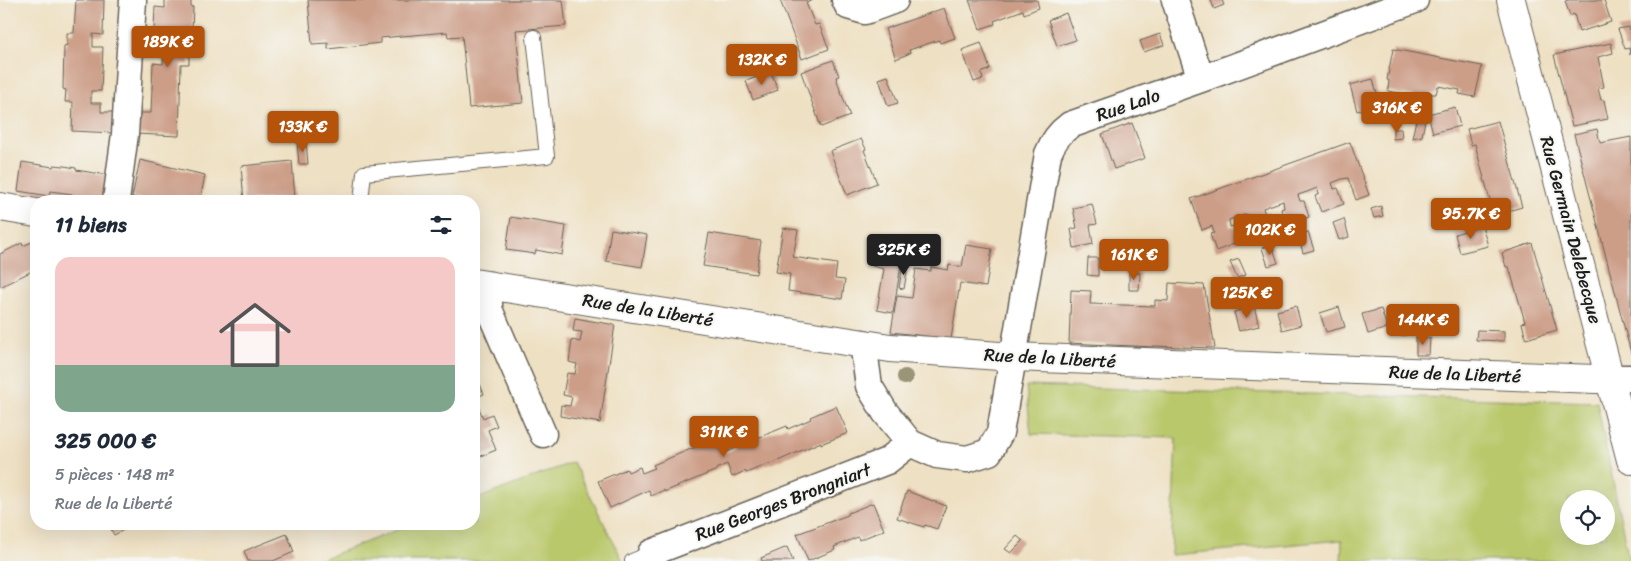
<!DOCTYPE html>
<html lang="fr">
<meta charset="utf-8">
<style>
:root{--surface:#fff;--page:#f6f6f7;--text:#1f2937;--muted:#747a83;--line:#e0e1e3;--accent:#b45309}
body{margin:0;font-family:Sriracha,sans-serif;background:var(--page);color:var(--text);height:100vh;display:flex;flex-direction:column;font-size:19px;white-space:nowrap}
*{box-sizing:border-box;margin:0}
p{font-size:16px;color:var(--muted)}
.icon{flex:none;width:28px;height:28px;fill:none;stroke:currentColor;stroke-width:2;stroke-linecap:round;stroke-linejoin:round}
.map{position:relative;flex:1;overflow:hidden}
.details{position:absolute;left:30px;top:195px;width:450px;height:335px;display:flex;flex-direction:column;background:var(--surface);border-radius:20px;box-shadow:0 5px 20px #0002}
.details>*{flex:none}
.buttons{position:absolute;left:1560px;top:490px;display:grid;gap:10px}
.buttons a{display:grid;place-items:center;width:55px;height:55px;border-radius:50%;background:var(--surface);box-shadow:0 5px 20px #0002;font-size:25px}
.price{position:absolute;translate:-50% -42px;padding:0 11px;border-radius:5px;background:var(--accent);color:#fff;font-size:16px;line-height:32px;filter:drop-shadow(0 1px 2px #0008)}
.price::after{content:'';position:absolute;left:50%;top:30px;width:15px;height:11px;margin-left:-8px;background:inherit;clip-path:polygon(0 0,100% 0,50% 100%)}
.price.on{background:#222;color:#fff}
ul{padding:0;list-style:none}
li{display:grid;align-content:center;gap:10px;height:265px;padding:0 25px}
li+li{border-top:1px solid var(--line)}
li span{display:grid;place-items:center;height:155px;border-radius:15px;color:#555}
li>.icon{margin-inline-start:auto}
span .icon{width:90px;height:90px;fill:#fffc;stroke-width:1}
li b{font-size:21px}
h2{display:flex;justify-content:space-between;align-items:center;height:60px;padding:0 25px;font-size:21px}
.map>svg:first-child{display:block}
.green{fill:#b9c86a;stroke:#6a7243;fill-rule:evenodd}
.building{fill:#cc9d87}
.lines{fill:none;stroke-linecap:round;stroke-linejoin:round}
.service-casing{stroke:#666156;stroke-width:16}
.minor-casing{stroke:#666156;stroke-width:29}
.tertiary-casing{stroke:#666156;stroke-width:30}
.service{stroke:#fff;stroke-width:14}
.minor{stroke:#fff;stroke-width:26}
.tertiary{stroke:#fff;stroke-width:28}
.tree{fill:#999576}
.labels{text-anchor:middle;stroke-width:4;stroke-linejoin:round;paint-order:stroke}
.street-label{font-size:18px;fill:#1c1c1c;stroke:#f6f6f2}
</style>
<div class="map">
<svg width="1631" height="561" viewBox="0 0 1631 561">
<rect width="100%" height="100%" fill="#f6f6f2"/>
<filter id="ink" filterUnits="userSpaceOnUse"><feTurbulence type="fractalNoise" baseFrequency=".02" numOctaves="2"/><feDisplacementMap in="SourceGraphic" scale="10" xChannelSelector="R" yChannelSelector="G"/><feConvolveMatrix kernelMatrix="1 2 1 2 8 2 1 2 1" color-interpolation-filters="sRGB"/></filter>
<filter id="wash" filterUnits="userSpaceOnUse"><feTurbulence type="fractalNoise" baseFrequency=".0096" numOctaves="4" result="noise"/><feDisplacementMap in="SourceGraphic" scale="20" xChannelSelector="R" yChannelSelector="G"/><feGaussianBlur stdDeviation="1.12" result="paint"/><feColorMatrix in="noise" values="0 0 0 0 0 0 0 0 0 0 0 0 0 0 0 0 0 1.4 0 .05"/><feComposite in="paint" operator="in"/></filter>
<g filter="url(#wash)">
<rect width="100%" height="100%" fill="#eee0c2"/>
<!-- green -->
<path class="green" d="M 1026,386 L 1597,402 L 1629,561 L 1341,561 L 1342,540 L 1171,555 L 1176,438 L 1031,434 ZM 1569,499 L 1606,499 L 1606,536 L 1569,536 Z
M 573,462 L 623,561 L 317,561 L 413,524 L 474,524 L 474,500 Z"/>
<g id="blocks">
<!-- building -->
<path class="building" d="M 76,0 L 104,0 L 103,35 L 93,34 L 93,47 L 103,47 L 101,91 L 91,91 L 91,103 L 101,103 L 101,112 L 115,112 L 114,133 L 72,131 L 73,102 L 65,102 L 66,90 L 63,89 L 64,46 L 67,45 L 67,33 L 74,33 Z
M 165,0 L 191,0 L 191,7 L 193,7 L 191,52 L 189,51 L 189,64 L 181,64 L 179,136 L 136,134 L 137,113 L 151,113 L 153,63 L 163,64 L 164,51 L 153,50 L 154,29 L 155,7 L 165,8 Z
M 308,0 L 563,0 L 566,26 L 516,30 L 523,103 L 469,108 L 462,36 L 448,37 L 447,32 L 380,38 L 380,43 L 328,49 L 328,43 L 312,44 Z
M 780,0 L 813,0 L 806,3 L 815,25 L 819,24 L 829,49 L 802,59 Z
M 969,0 L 1037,0 L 1039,8 L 1024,14 L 1023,10 L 994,21 L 995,24 L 980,29 Z
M 1211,0 L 1222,0 L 1224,5 L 1214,9 Z
M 1569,0 L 1604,0 L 1611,22 L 1579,32 L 1574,14 L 1570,16 L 1565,1 Z
M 944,8 L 955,38 L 940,43 L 939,40 L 909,50 L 910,53 L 896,59 L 885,29 Z
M 1066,13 L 1076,40 L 1057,46 L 1048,20 Z
M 1629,27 L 1631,36 L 1630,55 L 1629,48 L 1625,49 L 1618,29 Z
M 1160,34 L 1164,45 L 1144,52 L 1140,41 Z
M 981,43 L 990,69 L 981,73 L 983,79 L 974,82 L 962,50 Z
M 1611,43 L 1613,53 L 1598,57 L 1604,87 L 1598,88 L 1601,100 L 1604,100 L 1608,119 L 1572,126 L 1554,55 Z
M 1393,49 L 1482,66 L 1475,97 L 1459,94 L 1460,90 L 1438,86 L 1436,94 L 1430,94 L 1422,136 L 1412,138 L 1421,97 L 1388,91 L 1389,80 L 1387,80 Z
M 833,60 L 839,76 L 836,77 L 840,90 L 850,116 L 821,127 L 801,72 Z
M 771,72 L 778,90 L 753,100 L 746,81 Z
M 888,76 L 898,103 L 888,106 L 879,79 Z
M 1373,79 L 1380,105 L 1357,111 L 1350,85 Z
M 1455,107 L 1460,126 L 1433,133 L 1428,114 Z
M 1498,121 L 1522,207 L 1491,216 L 1487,201 L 1490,200 L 1482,171 L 1475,144 L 1471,145 L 1467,129 Z
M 1132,123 L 1145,158 L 1114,169 L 1102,134 Z
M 1393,129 L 1401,129 L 1402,138 L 1393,139 Z
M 1597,129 L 1600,143 L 1631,137 L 1631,353 L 1574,134 Z
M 861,139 L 866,149 L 864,150 L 877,183 L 847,195 L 830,151 Z
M 306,141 L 308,164 L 299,164 L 297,142 Z
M 1350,142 L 1369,195 L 1356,200 L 1348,178 L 1342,179 L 1332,183 L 1334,189 L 1338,188 L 1344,204 L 1321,212 L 1315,196 L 1319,194 L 1317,188 L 1307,192 L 1298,195 L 1300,201 L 1304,201 L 1309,217 L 1286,225 L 1281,209 L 1284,208 L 1283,201 L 1263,208 L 1265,214 L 1269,213 L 1275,229 L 1252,238 L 1246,221 L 1249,220 L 1247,214 L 1229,220 L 1230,227 L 1234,226 L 1239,242 L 1216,251 L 1210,234 L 1214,233 L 1212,226 L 1202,230 L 1191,199 Z
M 140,160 L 205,175 L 200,201 L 151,201 L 132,197 Z
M 292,161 L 295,199 L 282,200 L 282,198 L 244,201 L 241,166 Z
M 22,162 L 53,167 L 54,165 L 64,166 L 76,168 L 76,170 L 107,175 L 103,201 L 72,199 L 72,194 L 50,191 L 49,196 L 18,191 Z
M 1092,204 L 1097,224 L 1090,225 L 1093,244 L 1074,248 L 1071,229 L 1077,228 L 1073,208 Z
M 1381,206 L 1383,216 L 1374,218 L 1371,209 Z
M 511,217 L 566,226 L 562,255 L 536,250 L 535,254 L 506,250 Z
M 1344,219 L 1349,237 L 1339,240 L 1333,223 Z
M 1482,226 L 1488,246 L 1460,253 L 1455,234 Z
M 783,228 L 798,230 L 793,257 L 837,264 L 835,279 L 845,280 L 842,299 L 788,291 L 790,274 L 776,272 Z
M 611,229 L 647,235 L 642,267 L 606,261 Z
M 1308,232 L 1314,250 L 1303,253 L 1298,235 Z
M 709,233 L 761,241 L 756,274 L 703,266 Z
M 36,240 L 36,269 L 0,287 L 0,254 L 22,243 L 23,246 Z
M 1532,243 L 1557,330 L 1526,339 L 1522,323 L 1525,322 L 1509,267 L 1506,267 L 1502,253 Z
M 966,245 L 992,249 L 986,287 L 960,283 L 951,339 L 891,332 L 897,296 L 912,298 L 916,269 L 931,271 L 931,267 L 948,270 L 949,265 L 962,267 Z
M 1272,245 L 1278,263 L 1268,266 L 1262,248 Z
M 875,248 L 903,253 L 893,313 L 877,310 L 884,269 L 872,266 Z
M 1088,258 L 1098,258 L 1098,276 L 1087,275 Z
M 1239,259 L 1246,275 L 1237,278 L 1230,262 Z
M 903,264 L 908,265 L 904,289 L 899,288 Z
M 1129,273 L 1140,273 L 1139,290 L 1129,290 Z
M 1169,283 L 1204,285 L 1215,348 L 1153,346 L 1153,347 L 1069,343 L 1071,290 L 1091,291 L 1090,304 L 1155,306 L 1155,300 L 1168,301 Z
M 1254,306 L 1259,326 L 1239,331 L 1234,312 Z
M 1296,306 L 1301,325 L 1282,330 L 1277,311 Z
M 1339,307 L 1345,327 L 1326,332 L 1320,313 Z
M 1381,309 L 1387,328 L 1368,334 L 1362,314 Z
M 1406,313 L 1411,334 L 1401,336 L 1396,316 Z
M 575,318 L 615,325 L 600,423 L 560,416 L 561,405 L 570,406 L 572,397 L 563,395 L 567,373 L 575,374 L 577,364 L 569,362 L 572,340 L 580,342 L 582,332 L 573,331 Z
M 1477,330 L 1504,331 L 1504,341 L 1476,340 Z
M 1416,337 L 1430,338 L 1429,355 L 1416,355 Z
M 479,382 L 484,394 L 475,398 L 483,418 L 492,414 L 497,426 L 488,430 L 496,450 L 474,459 L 474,384 Z
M 836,406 L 848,433 L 821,444 L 821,442 L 771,464 L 771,463 L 746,473 L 745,471 L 732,477 L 727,464 L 716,469 L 717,470 L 664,492 L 664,490 L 651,496 L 649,490 L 610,508 L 598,481 L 627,469 L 628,472 L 640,467 L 642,473 L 655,468 L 653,465 L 705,443 L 707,446 L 718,442 L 723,454 L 736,448 L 735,445 L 759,436 L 760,437 L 787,426 L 788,429 L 811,419 L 810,417 Z
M 907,491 L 946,506 L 937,529 L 925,525 L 924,527 L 897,518 Z
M 873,503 L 884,530 L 859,540 L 858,537 L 834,547 L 835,550 L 808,561 L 797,534 L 848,515 L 848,513 Z
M 108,524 L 135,524 L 114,535 Z
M 287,534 L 294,552 L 273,561 L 248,561 L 244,551 Z
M 1017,536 L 1023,541 L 1011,553 L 1005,549 Z
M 787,547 L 793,561 L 762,561 L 761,558 Z"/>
</g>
</g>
<g filter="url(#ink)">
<use href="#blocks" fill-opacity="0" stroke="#666156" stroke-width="1"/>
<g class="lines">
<defs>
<path id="service" d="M 361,201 L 364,173 L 547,156 L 534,37
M 632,561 L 651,553"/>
<path id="minor" d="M 845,0 L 848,6 L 865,11 L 895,0
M 1175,0 L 1201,79
M 116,201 L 125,134 L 133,0
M 489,285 L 489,309 L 543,434
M 863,343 L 869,386 L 885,412 L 910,443 L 937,455 L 967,459 L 989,452 L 1000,433 L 1048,154 C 1053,141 1059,133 1070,125 L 1201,79 L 1415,0
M 1610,378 L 1631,378
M 651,553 L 887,461 L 910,443"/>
<path id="tertiary" d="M 1511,0 L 1631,460
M 0,207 L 36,213
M 474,283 L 890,348 L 1013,357 L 1595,379 L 1610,378"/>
</defs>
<!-- service casing -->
<use href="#service" class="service-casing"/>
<!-- minor casing -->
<use href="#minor" class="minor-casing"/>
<!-- tertiary casing -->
<use href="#tertiary" class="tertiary-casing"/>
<!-- service -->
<use href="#service" class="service"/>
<!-- minor -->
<use href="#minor" class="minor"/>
<!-- tertiary -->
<use href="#tertiary" class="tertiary"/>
</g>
<!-- trees -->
<circle class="tree" cx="905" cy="377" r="8"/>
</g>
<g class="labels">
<!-- street labels -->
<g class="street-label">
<text transform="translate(1128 105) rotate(-19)" y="6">Rue Lalo</text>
<text transform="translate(1571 230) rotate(75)" y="6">Rue Germain Delebecque</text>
<text transform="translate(648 310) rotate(9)" y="6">Rue de la Liberté</text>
<text transform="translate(1050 358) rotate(3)" y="6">Rue de la Liberté</text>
<text transform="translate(1455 374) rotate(2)" y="6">Rue de la Liberté</text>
<text transform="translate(783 502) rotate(-21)" y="6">Rue Georges Brongniart</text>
</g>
</g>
</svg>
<div class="buttons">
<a><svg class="icon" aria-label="locate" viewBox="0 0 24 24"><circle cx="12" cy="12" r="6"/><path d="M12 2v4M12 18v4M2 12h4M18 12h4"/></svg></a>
</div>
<b class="price" style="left:168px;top:68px">189K €</b>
<b class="price" style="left:762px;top:86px">132K €</b>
<b class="price" style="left:1397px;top:134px">316K €</b>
<b class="price" style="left:303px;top:153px">133K €</b>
<b class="price" style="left:1471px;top:240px">95.7K €</b>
<b class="price" style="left:1270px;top:256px">102K €</b>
<b class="price on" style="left:904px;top:276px">325K €</b>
<b class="price" style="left:1134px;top:281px">161K €</b>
<b class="price" style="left:1247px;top:319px">125K €</b>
<b class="price" style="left:1423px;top:346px">144K €</b>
<b class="price" style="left:724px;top:458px">311K €</b>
<section class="details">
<h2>11 biens<svg class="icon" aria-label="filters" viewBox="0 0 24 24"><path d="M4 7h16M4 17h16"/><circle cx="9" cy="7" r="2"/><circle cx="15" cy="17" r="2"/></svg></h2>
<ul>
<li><span style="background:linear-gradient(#f6c9c9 70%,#7fa58c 0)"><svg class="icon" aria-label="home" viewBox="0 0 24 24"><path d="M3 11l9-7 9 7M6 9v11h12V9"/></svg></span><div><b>325 000 €</b><p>5 pièces · 148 m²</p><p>Rue de la Liberté</p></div></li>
</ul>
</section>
</div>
